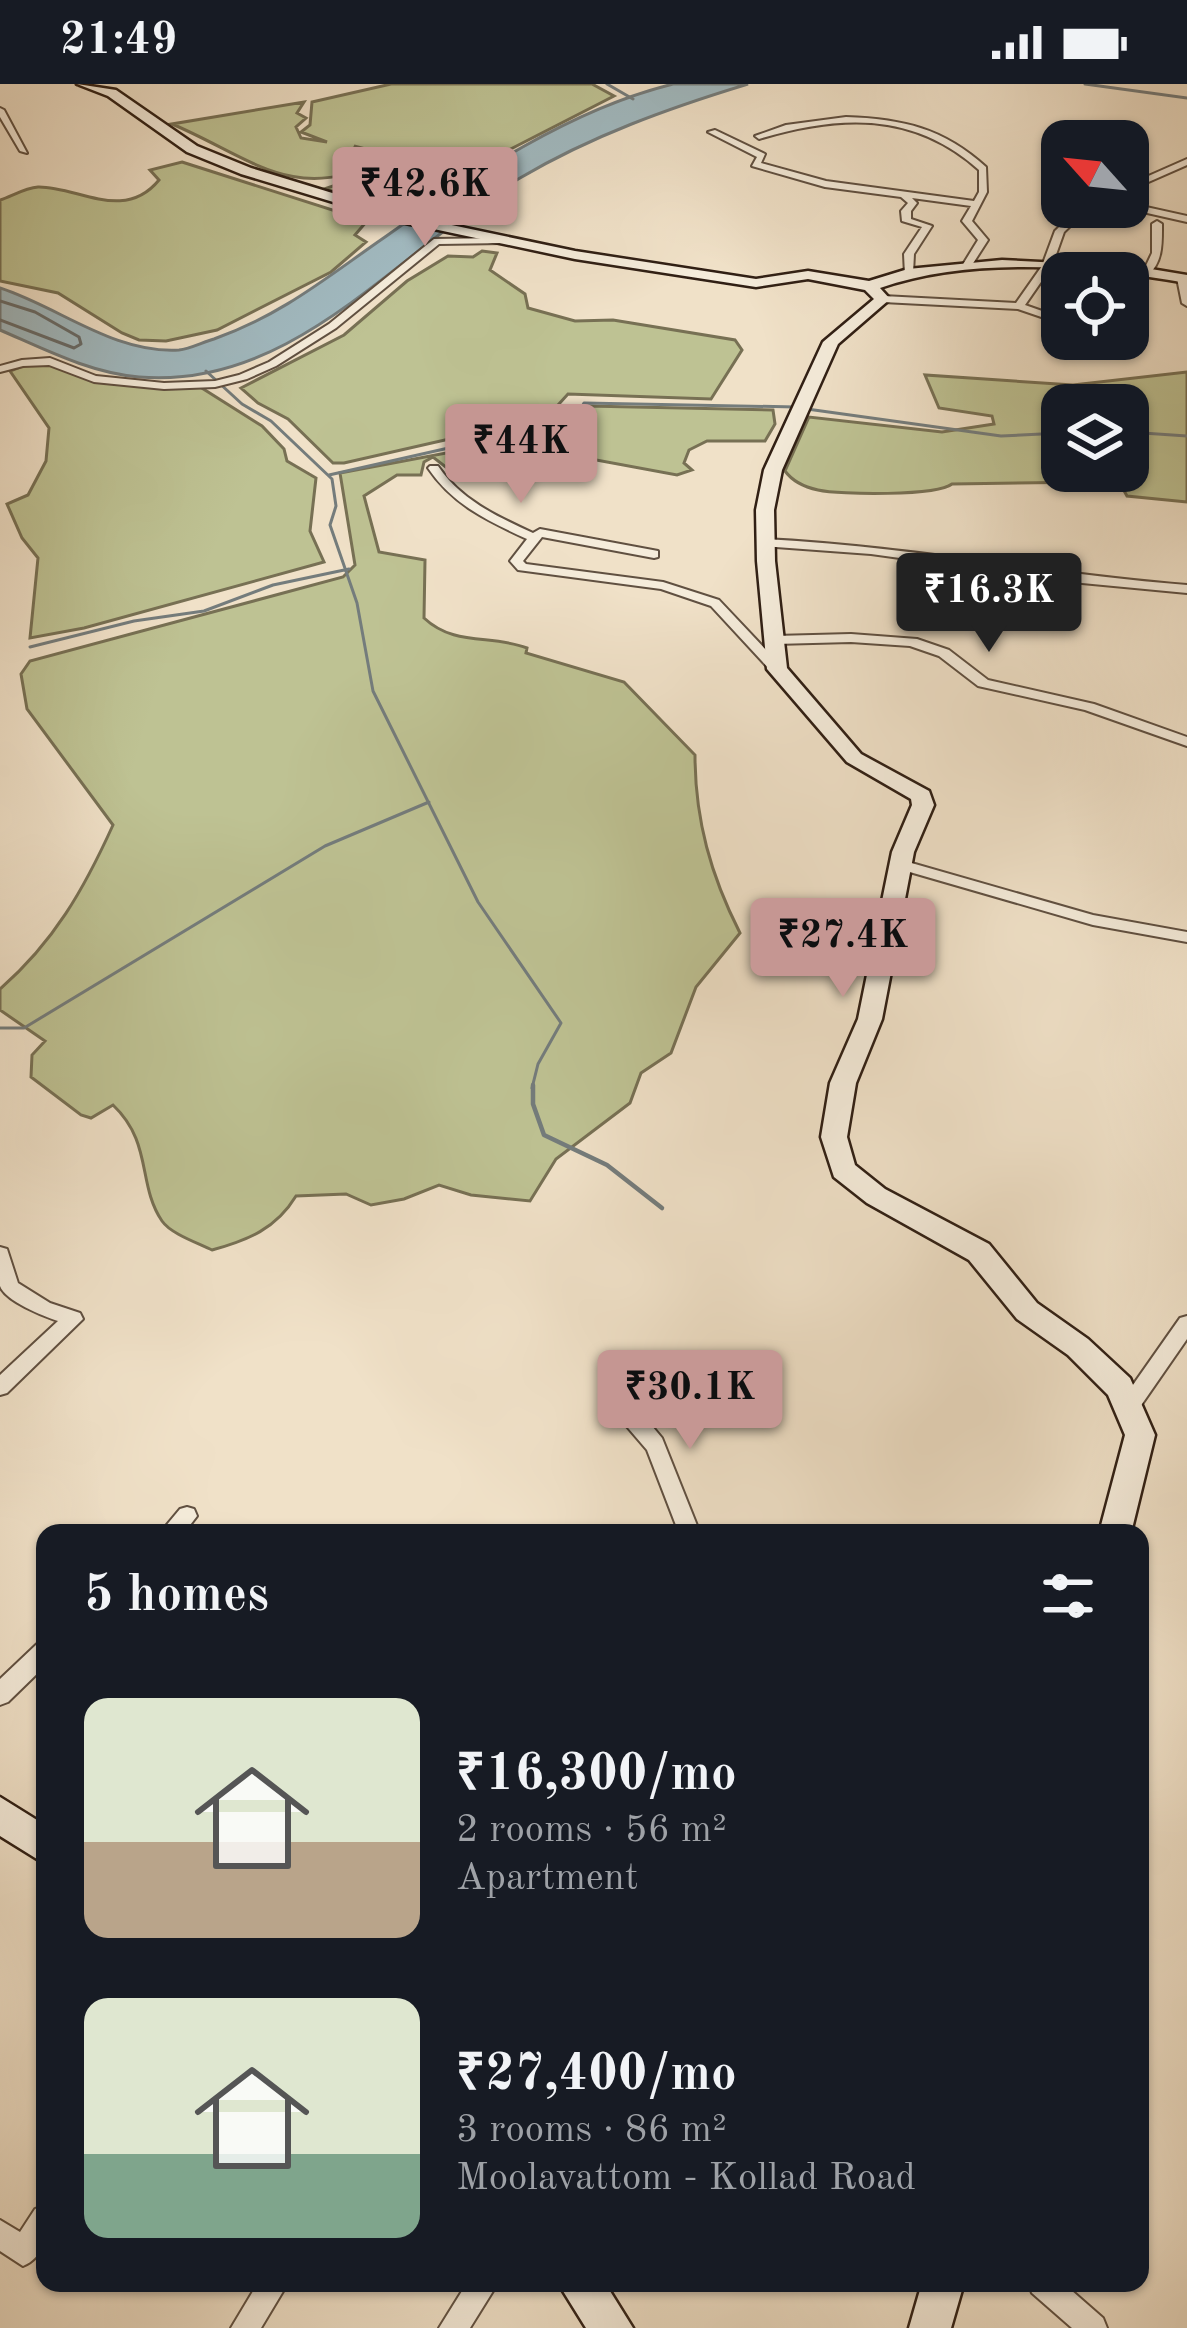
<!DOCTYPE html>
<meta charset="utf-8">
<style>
:root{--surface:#171b24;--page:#20242c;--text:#f1f3f6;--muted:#9ea1a6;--accent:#c59692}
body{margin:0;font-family:"Old Standard TT",serif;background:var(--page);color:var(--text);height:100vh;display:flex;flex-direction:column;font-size:45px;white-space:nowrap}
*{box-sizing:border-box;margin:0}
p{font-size:39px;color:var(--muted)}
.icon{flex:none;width:66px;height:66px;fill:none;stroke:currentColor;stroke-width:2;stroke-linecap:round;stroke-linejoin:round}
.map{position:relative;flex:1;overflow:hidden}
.sheet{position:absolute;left:36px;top:1440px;width:1113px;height:768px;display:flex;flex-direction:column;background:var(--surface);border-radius:24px;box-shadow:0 3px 9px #0004}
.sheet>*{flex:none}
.needle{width:78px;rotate:297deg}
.fabs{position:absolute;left:1041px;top:36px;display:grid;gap:24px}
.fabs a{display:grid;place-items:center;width:108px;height:108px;border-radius:24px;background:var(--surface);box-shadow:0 3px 9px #0004;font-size:60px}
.price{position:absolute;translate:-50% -102px;padding:0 27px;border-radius:12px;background:var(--accent);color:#111;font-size:39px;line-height:78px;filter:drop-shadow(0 3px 6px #0008)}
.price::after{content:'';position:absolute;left:50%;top:72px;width:36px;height:27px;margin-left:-18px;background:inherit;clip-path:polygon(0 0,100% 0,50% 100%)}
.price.selected{background:#222;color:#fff}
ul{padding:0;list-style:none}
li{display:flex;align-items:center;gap:36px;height:300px;padding:0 48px}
li span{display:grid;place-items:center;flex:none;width:336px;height:240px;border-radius:24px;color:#555}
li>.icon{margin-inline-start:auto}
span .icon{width:144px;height:144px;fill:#fffc;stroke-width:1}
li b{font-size:51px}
h2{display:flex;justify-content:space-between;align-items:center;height:144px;padding:0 48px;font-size:51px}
.status{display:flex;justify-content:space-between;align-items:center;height:84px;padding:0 60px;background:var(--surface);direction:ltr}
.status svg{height:33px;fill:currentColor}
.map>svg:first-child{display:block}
.green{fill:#bec293;stroke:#777054;stroke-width:3;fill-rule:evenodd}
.water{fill:#a1bac1;stroke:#747c7c;stroke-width:3}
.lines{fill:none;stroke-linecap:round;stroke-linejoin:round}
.shore{stroke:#686c6a;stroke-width:3}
.stream-far1{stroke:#747c7c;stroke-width:3}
.stream{stroke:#747c7c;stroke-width:4.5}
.minor-casing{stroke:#605041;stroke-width:4}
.secondary-casing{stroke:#301f14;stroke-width:5}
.minor{fill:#f5ecdb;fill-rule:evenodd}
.secondary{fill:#f5ecdb;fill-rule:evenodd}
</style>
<div class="status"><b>21:49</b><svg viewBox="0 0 49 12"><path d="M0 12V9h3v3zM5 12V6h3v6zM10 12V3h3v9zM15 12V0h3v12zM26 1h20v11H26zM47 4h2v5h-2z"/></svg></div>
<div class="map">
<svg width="1187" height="2244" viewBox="0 0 1187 2244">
<rect width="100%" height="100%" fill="#f0e1c8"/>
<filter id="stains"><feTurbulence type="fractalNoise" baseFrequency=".00167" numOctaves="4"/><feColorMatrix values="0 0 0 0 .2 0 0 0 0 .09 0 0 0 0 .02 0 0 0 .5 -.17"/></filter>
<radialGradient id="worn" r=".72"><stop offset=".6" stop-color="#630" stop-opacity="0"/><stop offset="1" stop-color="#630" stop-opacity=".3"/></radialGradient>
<!-- green -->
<path class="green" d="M 391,0 L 592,0 L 614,12 L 499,71 L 417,124 L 401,125 L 324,105 L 386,84 L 392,72 L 354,62 L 379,79 C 291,119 250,73 172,40 L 304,18 L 297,29 L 306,34 L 296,43 L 301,54 L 327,58 L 301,48 L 310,41 L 312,18 Z
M 182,78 L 367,137 L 355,151 L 366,158 L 331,188 L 217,246 L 166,257 L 139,256 L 122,249 L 58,209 L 0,197 L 0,116 C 12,112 25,104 38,103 C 77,102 124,139 159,96 L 150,86 Z
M 482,167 L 497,169 L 490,186 L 525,210 L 528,224 L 575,237 L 613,236 L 735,256 L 742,266 L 711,315 L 568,310 L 538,343 L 480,348 L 344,379 L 333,379 L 288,335 L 258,319 L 241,304 L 344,251 L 407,197 L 448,172 L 473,173 Z
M 38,276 L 97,298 L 197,301 L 262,342 L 284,365 L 287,377 L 316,394 L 310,447 L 324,478 L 84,544 L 30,554 L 38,474 L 22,454 L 7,420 L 28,411 L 46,377 L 49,344 L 10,287 Z
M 1187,288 L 1187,418 L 1127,412 L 1122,403 L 1096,398 L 952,400 C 937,412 840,411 818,406 C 804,403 793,398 785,387 L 809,333 L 942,348 L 994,340 L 992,332 L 939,324 L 925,291 L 1073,301 ZM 1128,321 L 1128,387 L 1062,387 L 1062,321 Z
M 587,322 L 773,326 L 775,340 L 765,357 L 707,357 L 689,366 L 684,379 L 692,386 L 677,391 L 564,370 L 546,372 L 538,381 L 461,395 L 433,373 L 424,378 L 421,391 L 397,391 L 364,412 L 379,468 L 425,476 L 424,534 C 455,563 491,550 527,564 L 526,569 L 624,598 L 695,671 C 695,736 711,792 740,849 L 696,903 L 671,969 L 641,989 L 630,1019 L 556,1075 L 530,1117 L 471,1111 L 439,1101 L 404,1115 L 371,1121 L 346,1110 L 296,1112 C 276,1145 248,1156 212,1166 C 198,1159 171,1150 162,1137 C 137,1100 153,1059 113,1021 L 91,1034 L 81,1031 L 31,993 L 32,971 L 45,957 L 0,926 L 0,905 C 54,858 84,805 113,741 L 27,625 L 21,590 L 30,577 L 343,493 L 355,481 L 340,389 L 515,356 L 549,356 L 566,348 Z"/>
<!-- water -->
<path class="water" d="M 673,0 L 748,0 C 669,24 591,52 520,94 C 398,166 294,306 139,293 C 90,289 44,265 0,246 L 0,204 C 59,223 114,270 179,266 C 190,265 203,258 214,255 C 282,231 327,193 385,153 C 473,91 568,26 673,0 Z"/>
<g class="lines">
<!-- shore -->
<path class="shore" d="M 0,217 L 35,228 L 79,253 L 81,260 L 74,264 L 0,236"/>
<!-- stream-far1 -->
<path class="stream-far1" d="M 607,0 L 633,15
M 1085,0 L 1187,14
M 206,287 L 242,320 L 271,337 L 332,395 L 336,422 L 330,441 L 357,519 L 373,607 L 478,818 L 561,939 L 538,980 L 532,1004
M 807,325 L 1001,352 L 1062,349
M 1128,348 L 1187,352
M 329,391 L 453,363 L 547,354 L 572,340 L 584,319 L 796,323
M 30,563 L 134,537 L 204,527 L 273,501 L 349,485
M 0,944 L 24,944 L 325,762 L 429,718"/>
<!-- stream -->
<path class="stream" d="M 533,1001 L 533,1020 L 544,1051 L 607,1081 L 662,1124"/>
<defs>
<path id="minor" d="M 0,24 L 4,26 L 27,69 L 20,67 L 0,33 Z
M 846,33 C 903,35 943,44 986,83 L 987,108 L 972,137 L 988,156 L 970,184 L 962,182 L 978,156 L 962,137 L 971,122 L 912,114 L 917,119 L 911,127 L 911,135 L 932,142 L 914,170 L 913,189 L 905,191 L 904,170 L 922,143 L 902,137 L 901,127 L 908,119 L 901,113 L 825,103 L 752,82 L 757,73 L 708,48 L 715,46 L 765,70 L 761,79 L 826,97 L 974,117 L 979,108 L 979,86 C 913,27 839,31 759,55 L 755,52 L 786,41 Z
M 1187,75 L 1187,81 L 1128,107 L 1128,101 Z
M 1128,119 L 1187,132 L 1187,138 L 1125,124 Z
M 1080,123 L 1090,123 L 1064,148 L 1052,182 L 1025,221 L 1062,234 L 1062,240 L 1018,225 L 883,218 L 878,215 L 883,212 L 1016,219 L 1042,182 L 1055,147 Z
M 1157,137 L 1162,140 C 1162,159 1163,178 1148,191 L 1143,188 L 1152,169 L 1152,140 Z
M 500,154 L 503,159 L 439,160 L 336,244 L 276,282 L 247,295 L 215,303 L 164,305 L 94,298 L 49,281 L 23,282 L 0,288 L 0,282 L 22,276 L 50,274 L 96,292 L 164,299 L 215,297 L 239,291 L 269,278 L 329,240 L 434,155 Z
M 1182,191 L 1187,195 L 1187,222 L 1182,219 L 1177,194 Z
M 430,382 L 438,382 C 461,416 496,432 533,449 L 540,445 L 658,467 L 658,473 L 654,474 L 542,453 L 523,477 L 526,480 L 663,498 L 719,516 L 784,585 L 772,588 L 711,522 L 661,505 L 518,486 L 510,477 L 527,455 C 488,437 453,421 428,384 Z
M 765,455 C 907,462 1046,490 1187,501 L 1187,509 L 1082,499 L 871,470 L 761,462 L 761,456 Z
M 851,550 L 917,555 L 949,566 L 988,596 L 1094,620 L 1187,653 L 1187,662 L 1085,626 L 978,602 L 939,572 L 910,562 L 851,558 L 775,560 L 769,556 L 775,552 Z
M 901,776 L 1093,831 L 1187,848 L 1187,858 L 1093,841 L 896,784 L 894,781 Z
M 0,1163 L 7,1165 L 18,1199 L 50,1219 L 80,1229 L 83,1235 L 7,1309 L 0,1311 L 0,1291 L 58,1237 C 43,1232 5,1217 0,1202 C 0,1191 0,1174 0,1163 Z
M 1187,1232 L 1187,1255 L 1135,1330 L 1128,1332 L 1121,1330 L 1118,1324 L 1121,1318 L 1180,1234 Z
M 633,1329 L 652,1342 L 662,1354 L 700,1449 L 679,1449 L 647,1366 L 623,1338 L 626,1332 Z
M 187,1423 L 194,1425 L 197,1432 L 184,1449 L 160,1449 L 180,1425 Z
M 45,1557 L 45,1582 L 8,1618 L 0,1621 L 0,1595 L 37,1560 Z
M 45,2121 C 45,2145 49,2171 23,2182 L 0,2167 L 0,2136 L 20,2148 L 35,2125 Z
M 258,2199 L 288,2199 L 261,2244 L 231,2244 Z
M 467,2199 L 498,2199 L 470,2244 L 439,2244 Z
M 1028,2199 L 1063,2199 L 1103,2234 L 1107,2244 L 1072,2244 L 1032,2209 Z"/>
<path id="secondary" d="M 77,0 L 116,6 L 197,62 L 251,84 L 404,131 L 575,167 L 756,195 L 808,187 L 869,197 L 908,185 L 1002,176 L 1139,183 L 1187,191 L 1187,199 C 1092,183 975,171 880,204 L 890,215 L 838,260 L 782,386 L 774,426 L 775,477 L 787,584 L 861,670 L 929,707 L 934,721 L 914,768 L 882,935 L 856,999 L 847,1053 L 855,1081 L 885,1105 L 989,1160 L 1037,1219 L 1088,1255 L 1130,1294 L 1155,1351 L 1131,1449 L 1099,1449 L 1125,1351 L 1108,1311 L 1068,1271 L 1017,1235 L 969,1176 L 867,1119 L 834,1093 L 821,1053 L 830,999 L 858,935 L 892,768 L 912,721 L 911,715 L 847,678 L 767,585 L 757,477 L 756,426 L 764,386 L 823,258 L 874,215 L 865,206 L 808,195 L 756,203 L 575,175 L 396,137 L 241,90 L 187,68 L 108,12 Z
M 0,1713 L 45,1741 L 45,1780 L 0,1752 Z
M 558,2199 L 605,2199 L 633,2244 L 586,2244 Z
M 922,2199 L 964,2199 L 951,2244 L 909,2244 Z"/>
</defs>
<!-- minor casing -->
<use href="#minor" class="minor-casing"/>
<!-- secondary casing -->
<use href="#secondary" class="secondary-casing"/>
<!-- minor -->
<use href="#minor" class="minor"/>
<!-- secondary -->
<use href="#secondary" class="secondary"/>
</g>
<rect width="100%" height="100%" filter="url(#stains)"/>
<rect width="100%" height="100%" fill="url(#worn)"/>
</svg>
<div class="fabs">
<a><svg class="needle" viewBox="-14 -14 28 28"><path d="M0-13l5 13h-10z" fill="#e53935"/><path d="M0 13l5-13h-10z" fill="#9ea1a6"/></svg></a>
<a><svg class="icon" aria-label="locate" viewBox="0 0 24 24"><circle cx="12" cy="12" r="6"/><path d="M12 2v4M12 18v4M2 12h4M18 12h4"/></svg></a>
<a><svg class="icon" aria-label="layers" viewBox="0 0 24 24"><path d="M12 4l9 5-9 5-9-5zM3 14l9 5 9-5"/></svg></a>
</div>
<b class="price" style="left:425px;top:165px">₹42.6K</b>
<b class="price" style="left:521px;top:422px">₹44K</b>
<b class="price selected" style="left:989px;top:571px">₹16.3K</b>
<b class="price" style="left:843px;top:916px">₹27.4K</b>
<b class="price" style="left:690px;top:1368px">₹30.1K</b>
<section class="sheet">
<h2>5 homes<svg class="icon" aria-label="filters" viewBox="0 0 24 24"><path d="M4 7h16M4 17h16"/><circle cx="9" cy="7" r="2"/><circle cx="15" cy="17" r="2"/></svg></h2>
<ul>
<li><span style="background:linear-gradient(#dfe7d0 60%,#b9a48a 0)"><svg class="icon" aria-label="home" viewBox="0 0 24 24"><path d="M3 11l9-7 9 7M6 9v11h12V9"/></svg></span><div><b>₹16,300/mo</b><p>2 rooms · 56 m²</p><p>Apartment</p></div></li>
<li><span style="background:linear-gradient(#dfe7d0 65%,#7fa58c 0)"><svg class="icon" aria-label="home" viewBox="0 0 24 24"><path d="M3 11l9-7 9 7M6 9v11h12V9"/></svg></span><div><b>₹27,400/mo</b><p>3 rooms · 86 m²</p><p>Moolavattom - Kollad Road</p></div></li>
</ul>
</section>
</div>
